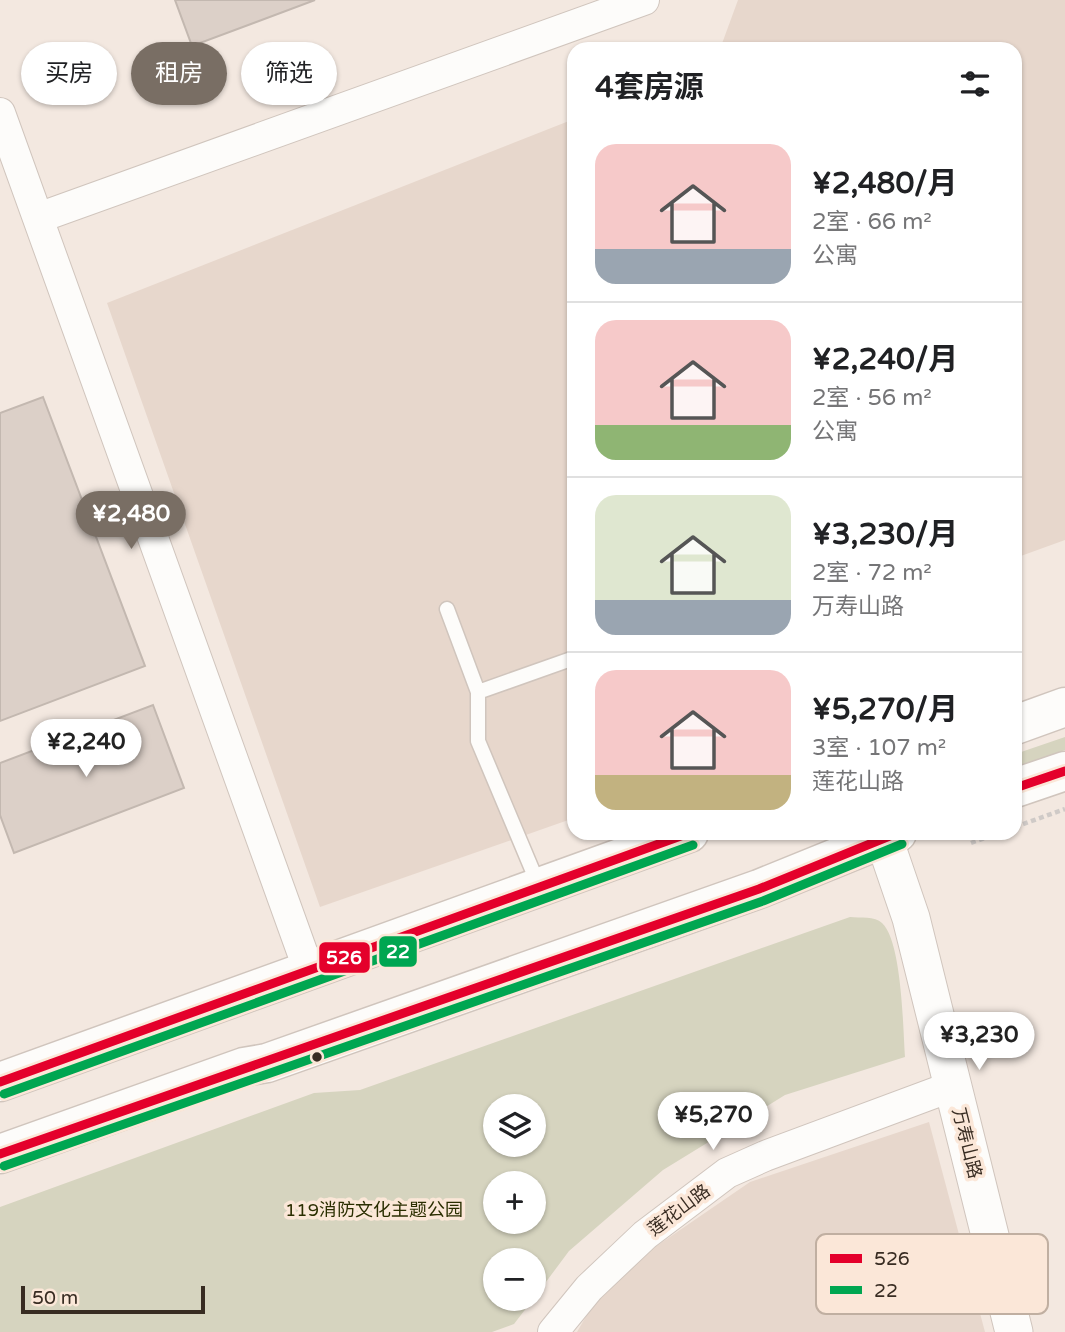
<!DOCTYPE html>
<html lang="zh">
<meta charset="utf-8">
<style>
:root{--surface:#fff;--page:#f6f6f6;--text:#202124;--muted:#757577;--line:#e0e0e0;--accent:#796e64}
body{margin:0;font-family:"Varela Round","Noto Sans SC",sans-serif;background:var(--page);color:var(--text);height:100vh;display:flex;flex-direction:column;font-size:26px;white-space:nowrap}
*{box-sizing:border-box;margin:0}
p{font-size:23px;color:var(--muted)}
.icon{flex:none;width:38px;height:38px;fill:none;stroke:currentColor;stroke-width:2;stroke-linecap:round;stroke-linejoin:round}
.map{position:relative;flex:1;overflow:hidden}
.details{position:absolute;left:567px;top:42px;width:455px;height:798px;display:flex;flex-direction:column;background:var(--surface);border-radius:21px;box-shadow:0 2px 5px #0004}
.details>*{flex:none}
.top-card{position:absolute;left:21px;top:42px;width:441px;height:63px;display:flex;gap:14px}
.tools{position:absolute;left:483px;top:1094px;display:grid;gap:14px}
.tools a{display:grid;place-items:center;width:63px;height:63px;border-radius:50%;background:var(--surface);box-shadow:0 2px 5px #0004;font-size:35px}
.scale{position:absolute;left:21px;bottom:18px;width:184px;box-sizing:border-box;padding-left:7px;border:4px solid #382c22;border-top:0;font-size:19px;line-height:24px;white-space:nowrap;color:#382c22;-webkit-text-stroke:5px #fbe7d8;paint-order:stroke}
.price{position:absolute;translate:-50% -60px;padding:0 16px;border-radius:24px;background:#fff;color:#222;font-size:23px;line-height:46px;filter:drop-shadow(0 2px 4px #0008)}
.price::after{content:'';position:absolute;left:50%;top:42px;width:21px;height:16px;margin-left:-10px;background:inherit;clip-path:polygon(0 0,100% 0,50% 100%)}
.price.active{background:var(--accent);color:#fff}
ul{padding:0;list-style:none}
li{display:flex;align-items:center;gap:21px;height:175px;padding:0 28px}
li+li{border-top:2px solid var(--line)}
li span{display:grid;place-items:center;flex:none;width:196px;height:140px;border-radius:21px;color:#555}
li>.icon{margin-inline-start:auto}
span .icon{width:84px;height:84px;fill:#fffc;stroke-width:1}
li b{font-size:30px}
h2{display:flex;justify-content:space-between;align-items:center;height:84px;padding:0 28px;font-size:30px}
.chip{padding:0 24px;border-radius:32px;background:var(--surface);box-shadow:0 2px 5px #0004;font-size:24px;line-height:63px}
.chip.active{background:var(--accent);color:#fff}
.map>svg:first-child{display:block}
.industrial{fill:#e7d7cc}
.green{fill:#d6d4bf;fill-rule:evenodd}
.building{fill:#dcd0c8;stroke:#c3b8b0;stroke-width:2}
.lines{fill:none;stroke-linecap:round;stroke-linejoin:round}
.service-casing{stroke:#d0c5bd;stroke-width:17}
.minor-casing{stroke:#d0c5bd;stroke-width:32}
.tertiary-casing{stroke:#d0c5bd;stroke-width:39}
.primary-casing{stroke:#d0c5bd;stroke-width:41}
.path{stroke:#cfcac7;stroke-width:4.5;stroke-dasharray:5 3.5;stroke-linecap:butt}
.service{stroke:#fdfcfa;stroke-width:14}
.minor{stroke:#fdfcfa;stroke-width:30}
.tertiary{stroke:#fdfcfa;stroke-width:37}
.primary{stroke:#fdfcfa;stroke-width:38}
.bus-1-casing{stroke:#fbe7d8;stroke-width:14}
.bus-2-casing{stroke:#fbe7d8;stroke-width:14}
.bus-1{stroke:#e4002b;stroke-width:9}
.bus-2{stroke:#00a651;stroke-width:9}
.bus-dot{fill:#382c22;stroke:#fbe7d8;stroke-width:2.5}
.labels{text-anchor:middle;stroke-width:7;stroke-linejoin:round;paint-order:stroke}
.street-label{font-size:18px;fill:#382c22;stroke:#fbe7d8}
.park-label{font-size:18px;fill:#2a2e00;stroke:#fbe7d8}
.key{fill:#fbe7d8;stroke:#c0afa1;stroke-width:2}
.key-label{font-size:19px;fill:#382c22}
.line-badge{stroke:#fbe7d8;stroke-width:2.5}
.badge-label{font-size:19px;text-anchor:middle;font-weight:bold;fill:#fff}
</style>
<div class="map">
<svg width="1065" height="1332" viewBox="0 0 1065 1332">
<rect width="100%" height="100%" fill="#f3e8e0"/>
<!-- industrial -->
<path class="industrial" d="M 738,0 L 1065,0 L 1065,540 L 1015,558 L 1015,49 L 720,49 Z
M 574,119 L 574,818 L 320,907 L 107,303 Z
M 929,1122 L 985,1332 L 577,1332 L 607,1280 L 750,1182 Z"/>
<!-- green -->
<path class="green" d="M 1065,737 L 1065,750 L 1015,768 L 1015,754 Z
M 850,917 C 860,918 875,916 882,923 C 902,941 903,1029 905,1057 L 785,1095 L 663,1170 L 569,1251 L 534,1298 L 534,1260 L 495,1260 L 495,1298 L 534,1298 L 514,1324 L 492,1332 L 0,1332 L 0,1207 L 314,1093 L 360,1090 ZM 495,1106 L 534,1106 L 534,1144 L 495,1144 ZM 495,1183 L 534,1183 L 534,1222 L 495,1222 Z"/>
<!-- building -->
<path class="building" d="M 175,0 L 315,0 L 192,46 Z
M 43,397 L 145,666 L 0,721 L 0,413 Z
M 153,705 L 184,788 L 14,853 L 0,815 L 0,763 Z"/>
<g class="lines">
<defs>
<path id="service" d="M 447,609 L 478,692 L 574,658
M 478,692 L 478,741 L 539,886"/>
<path id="minor" d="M 0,113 L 309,971
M 38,218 L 644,0
M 553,1332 L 589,1288 L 645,1235 L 727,1173 L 765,1156 L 953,1086"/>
<path id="tertiary" d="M 882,833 L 911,918 L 1014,1332"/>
<path id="primary" d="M 1015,725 L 1065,707
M 1015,788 L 1065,771
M 0,1082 L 689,833
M 0,1154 L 244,1067 L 267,1063 L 759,889 L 897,833"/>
</defs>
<!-- service casing -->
<use href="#service" class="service-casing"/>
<!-- minor casing -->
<use href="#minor" class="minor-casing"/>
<!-- tertiary casing -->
<use href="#tertiary" class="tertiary-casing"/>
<!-- primary casing -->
<use href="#primary" class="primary-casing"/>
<!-- path -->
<path class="path" d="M 1015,827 L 1065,809
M 971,843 L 998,833"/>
<!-- service -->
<use href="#service" class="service"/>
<!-- minor -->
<use href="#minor" class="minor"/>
<!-- tertiary -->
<use href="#tertiary" class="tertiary"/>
<!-- primary -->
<use href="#primary" class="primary"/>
<defs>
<path id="bus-1" d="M 1015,788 L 1065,771
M 0,1082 L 689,833
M 0,1154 L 759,889 L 897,833"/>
<path id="bus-2" d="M 4,1094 L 693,845
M 4,1166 L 763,901 L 902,844"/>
</defs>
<!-- bus-1 casing -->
<use href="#bus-1" class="bus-1-casing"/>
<!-- bus-2 casing -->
<use href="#bus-2" class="bus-2-casing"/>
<!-- bus-1 -->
<use href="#bus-1" class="bus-1"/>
<!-- bus-2 -->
<use href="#bus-2" class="bus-2"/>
</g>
<!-- markers -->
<circle class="bus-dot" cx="317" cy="1057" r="6"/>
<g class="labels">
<!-- street labels -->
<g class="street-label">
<text transform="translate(967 1143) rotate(76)" y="6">万寿山路</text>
<text transform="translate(679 1210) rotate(-37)" y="6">莲花山路</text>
</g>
<!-- park labels -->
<g class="park-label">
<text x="374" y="1216">119消防文化主题公园</text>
</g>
</g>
<!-- legend -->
<rect x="816" y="1234" width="232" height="80" rx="10" class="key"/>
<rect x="830" y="1254" width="32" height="9" fill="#e4002b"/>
<rect x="830" y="1286" width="32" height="8" fill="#00a651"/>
<g class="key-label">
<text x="874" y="1265">526</text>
<text x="874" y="1297">22</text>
</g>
<g class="line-badge">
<rect x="378" y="935" width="40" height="33" rx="7" fill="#00a651"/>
<rect x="318" y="941" width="53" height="33" rx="7" fill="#e4002b"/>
</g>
<g class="badge-label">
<text x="398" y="958">22</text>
<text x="344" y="964">526</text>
</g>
</svg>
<div class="tools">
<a><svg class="icon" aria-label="layers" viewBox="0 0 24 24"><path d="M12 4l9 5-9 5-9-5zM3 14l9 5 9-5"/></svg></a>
<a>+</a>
<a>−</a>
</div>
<div class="scale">50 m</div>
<b class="price active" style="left:131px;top:551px">¥2,480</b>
<b class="price" style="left:86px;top:779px">¥2,240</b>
<b class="price" style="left:979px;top:1072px">¥3,230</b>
<b class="price" style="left:713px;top:1152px">¥5,270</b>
<div class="top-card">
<a class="chip">买房</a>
<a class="chip active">租房</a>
<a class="chip">筛选</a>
</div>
<section class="details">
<h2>4套房源<svg class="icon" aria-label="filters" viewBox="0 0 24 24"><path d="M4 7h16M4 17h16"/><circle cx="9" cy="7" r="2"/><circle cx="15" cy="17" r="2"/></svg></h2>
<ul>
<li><span style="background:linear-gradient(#f6c9c9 75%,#9aa5b1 0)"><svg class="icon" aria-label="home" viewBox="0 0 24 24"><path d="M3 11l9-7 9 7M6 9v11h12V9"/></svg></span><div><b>¥2,480/月</b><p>2室 · 66 m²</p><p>公寓</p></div></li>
<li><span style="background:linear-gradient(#f6c9c9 75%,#8fb573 0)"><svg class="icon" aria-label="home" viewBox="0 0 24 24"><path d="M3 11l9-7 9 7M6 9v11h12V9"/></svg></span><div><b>¥2,240/月</b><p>2室 · 56 m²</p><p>公寓</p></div></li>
<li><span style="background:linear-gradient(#dfe7d0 75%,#9aa5b1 0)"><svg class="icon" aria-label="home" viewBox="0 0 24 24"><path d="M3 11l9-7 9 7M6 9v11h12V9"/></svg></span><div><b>¥3,230/月</b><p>2室 · 72 m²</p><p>万寿山路</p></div></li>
<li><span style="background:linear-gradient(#f6c9c9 75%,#c2b280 0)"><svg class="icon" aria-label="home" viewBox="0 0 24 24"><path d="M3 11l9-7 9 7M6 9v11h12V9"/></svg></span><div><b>¥5,270/月</b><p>3室 · 107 m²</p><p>莲花山路</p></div></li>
</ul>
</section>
</div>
